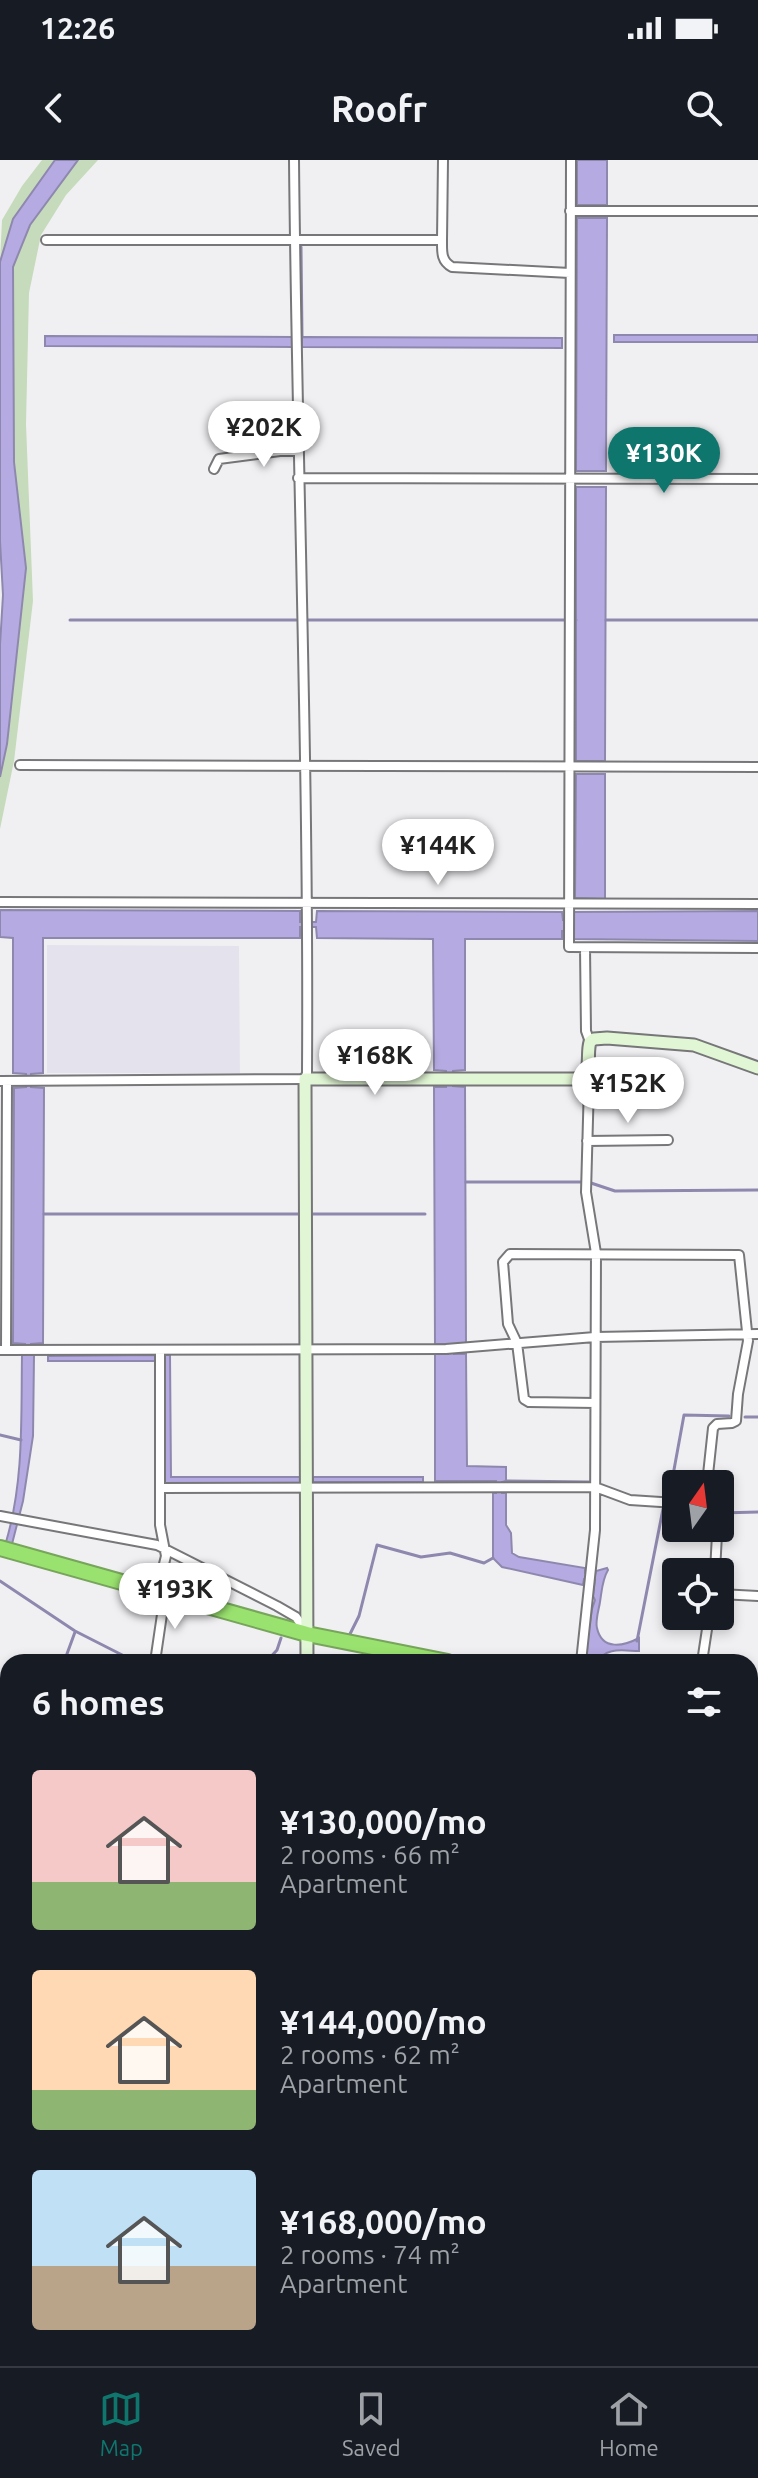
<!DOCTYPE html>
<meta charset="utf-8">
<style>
:root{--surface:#171b24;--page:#20242c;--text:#f1f3f6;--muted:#9ea1a6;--line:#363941;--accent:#0f766e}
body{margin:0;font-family:Ubuntu,sans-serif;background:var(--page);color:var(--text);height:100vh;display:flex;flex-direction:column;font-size:30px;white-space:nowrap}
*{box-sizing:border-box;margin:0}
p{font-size:26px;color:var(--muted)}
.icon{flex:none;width:44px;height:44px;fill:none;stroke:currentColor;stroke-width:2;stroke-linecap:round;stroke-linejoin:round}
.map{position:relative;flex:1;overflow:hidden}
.panel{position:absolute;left:0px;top:1494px;width:758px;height:712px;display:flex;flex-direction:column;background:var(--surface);border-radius:24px 24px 0 0;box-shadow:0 4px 12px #0003}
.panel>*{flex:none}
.needle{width:52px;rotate:14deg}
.fabs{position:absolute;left:662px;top:1310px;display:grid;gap:16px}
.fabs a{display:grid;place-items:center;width:72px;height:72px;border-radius:8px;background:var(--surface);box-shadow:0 4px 12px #0003;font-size:40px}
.price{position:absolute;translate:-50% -68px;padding:0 18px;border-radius:28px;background:#fff;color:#222;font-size:26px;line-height:52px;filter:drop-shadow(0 2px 4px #0008)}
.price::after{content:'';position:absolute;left:50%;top:48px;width:24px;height:18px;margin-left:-12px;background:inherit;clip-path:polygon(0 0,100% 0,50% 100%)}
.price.current{background:var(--accent);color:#fff}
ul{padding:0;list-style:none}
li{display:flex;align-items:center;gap:24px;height:200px;padding:0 32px}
li span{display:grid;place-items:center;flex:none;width:224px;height:160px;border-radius:8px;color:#555}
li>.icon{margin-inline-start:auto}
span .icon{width:96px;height:96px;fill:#fffc;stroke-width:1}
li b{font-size:34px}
h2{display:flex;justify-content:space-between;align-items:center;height:96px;padding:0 32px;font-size:34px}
.status{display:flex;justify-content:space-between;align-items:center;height:56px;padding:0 40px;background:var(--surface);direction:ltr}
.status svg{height:22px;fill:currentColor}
header{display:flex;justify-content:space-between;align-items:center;height:104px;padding:0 32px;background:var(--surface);font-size:36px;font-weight:600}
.menu{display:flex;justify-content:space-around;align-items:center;height:112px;border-top:2px solid var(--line);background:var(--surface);font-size:22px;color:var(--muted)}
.menu a{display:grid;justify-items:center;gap:4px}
.menu .current{color:var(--accent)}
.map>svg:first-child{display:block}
.built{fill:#e4e2ed}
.green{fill:#c6dbbb}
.water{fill:#b5abe2;stroke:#8f88ae;stroke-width:2}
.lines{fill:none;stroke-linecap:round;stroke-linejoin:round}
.stream{stroke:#8f88ae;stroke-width:3}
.river{stroke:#b5abe2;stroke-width:16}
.street-casing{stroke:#777679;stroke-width:12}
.secondary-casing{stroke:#777679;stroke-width:15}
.highway-casing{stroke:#77a55b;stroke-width:18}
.street{stroke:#fff;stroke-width:8}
.secondary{stroke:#e1f6d4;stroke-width:11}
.highway{stroke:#9ae26f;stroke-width:14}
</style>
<div class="status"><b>12:26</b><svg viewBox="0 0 49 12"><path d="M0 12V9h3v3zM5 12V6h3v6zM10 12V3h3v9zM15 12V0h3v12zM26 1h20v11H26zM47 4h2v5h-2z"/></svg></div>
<header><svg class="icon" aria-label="back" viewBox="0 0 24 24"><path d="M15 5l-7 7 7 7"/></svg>Roofr<svg class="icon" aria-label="search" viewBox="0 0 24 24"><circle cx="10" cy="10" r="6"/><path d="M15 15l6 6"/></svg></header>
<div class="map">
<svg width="758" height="2206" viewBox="0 0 758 2206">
<rect width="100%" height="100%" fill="#f0f0f3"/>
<!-- built -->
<path class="built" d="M 47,785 L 239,786 L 240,913 L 47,913 Z"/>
<!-- green -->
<path class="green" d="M 42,0 L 55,0 L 13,59 L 0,102 L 2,60 L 22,26 Z
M 78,0 L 98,0 L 66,35 L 41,75 L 29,133 L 26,264 L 33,441 L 14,601 L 0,669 L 0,617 L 7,584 L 26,408 L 14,302 L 13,106 L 30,65 Z"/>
<!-- water -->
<path class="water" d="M 55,0 L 78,0 L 30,65 L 13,107 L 14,302 L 26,408 L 7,584 L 0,617 L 0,485 L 3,435 L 0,381 L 0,102 L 13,59 Z
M 577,0 L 607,0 L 607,45 L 577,45 Z
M 577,58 L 607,58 L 606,311 L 576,311 Z
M 614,175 L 758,175 L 758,182 L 614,182 Z
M 45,176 L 293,177 L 293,187 L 45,186 Z
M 302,177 L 562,178 L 562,188 L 302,187 Z
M 576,327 L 606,327 L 605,601 L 576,601 Z
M 576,614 L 605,614 L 605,739 L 575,738 Z
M 0,750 L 300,751 L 300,762 L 316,762 L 317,751 L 562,752 L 563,760 L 574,760 L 574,752 L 758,751 L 758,781 L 574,779 L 574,771 L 562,771 L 562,779 L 465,779 L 465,910 L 453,911 L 453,926 L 465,927 L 466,1184 L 454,1184 L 454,1194 L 466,1194 L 467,1306 L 506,1307 L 506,1321 L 502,1322 L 502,1333 L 506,1333 L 506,1365 L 511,1373 L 512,1393 L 519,1397 L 585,1408 L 585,1413 L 595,1415 L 596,1411 L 607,1408 L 608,1410 C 602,1420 602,1430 600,1442 C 599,1449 595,1461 597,1468 C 602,1491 624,1486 639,1478 L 639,1491 C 625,1491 605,1486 598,1502 L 586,1502 L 585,1495 L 592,1449 L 595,1440 L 593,1436 L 595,1420 L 584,1419 L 583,1425 L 502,1407 L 493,1398 L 493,1333 L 496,1333 L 496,1321 L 435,1321 L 435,1194 L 448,1194 L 448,1184 L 435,1184 L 434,927 L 446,927 L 446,911 L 434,910 L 433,779 L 317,778 L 316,767 L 300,767 L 300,778 L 43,778 L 43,913 L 31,914 L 31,927 L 44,928 L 43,1183 L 31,1184 L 31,1195 L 34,1195 L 33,1276 L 23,1341 L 12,1384 L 6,1382 C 24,1321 21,1259 22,1195 L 25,1195 L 25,1184 L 13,1183 L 14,928 L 26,927 L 26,914 L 13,913 L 13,778 L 0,777 Z
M 155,1195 L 155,1201 L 48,1201 L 48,1196 Z
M 164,1195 L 170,1195 L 171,1317 L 300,1317 L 300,1323 L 165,1323 Z
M 313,1317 L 423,1317 L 423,1322 L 313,1322 Z"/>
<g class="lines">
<!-- stream -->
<path class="stream" d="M 301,87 L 302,177
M 70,460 L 296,460
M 307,460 L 576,460
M 606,460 L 758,460
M 466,1022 L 581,1022
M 591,1023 L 615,1031 L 758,1030
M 44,1054 L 299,1054
M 313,1054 L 425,1054
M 745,1257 L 758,1257
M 0,1275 L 21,1280
M 506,1321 L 589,1322
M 669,1337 L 684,1255 L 729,1256
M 720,1353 L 758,1352
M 0,1421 L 75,1471 L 136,1502
M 350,1474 L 359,1456 L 377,1385 L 421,1397 L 450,1393 L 484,1403 L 493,1398
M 637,1481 L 663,1349 L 676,1350
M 64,1502 L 75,1472
M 266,1502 L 277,1490 L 281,1478
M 750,1776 L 758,1777
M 0,1851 L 8,1853
M 0,2008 L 8,2010
M 750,2092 L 758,2092
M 0,2205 L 3,2206"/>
<!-- river -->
<path class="river" d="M 750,1838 L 758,1832"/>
<defs>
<path id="street" d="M 571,0 L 569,787 L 758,788
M 570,51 L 758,51
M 46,80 L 442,80 L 443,0
M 442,80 C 442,92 441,101 452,107 L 570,113
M 214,309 L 219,299 L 280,291 L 299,291
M 298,318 L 758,319
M 20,605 L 758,607
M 0,742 L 758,744
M 585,788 L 586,871 L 590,882
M 0,921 L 305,919 L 307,913 C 309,609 297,304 294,0
M 587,981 L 668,980
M 0,1190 L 446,1189 L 595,1177 L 758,1174
M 6,1190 L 7,921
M 595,1243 L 529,1242 L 524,1239 L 517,1183 L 508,1164 L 503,1102 L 510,1094 L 739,1095 L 748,1181 L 738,1234 L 736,1261 L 732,1263 L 717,1264 L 713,1268 L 707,1324
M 160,1328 L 595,1327 L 630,1340 L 676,1343
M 0,1356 L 157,1385 L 277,1446 L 296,1457 L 307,1473
M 714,1368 L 717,1374 L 715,1412
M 157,1432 L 166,1396 L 160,1365 L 160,1190
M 720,1434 L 758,1436
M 155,1502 L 165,1434
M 581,1502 L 595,1370 L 596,1093 L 586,1032 L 589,923 L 586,916
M 702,1502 L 709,1456
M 750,1550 L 758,1541
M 0,1556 L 8,1557
M 750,1676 L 758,1676
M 0,1753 L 8,1755
M 750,1782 L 758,1783
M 0,1942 L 8,1941
M 750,2000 L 758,2000
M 0,2113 L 8,2114
M 419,2198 L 508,2206
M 646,2206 L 647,2198"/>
<path id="secondary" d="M 307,1502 L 305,919 L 579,919 C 593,911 586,895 590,882 L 594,879 L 607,878 L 694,885 L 758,908
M 212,2206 L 215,2198"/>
<path id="highway" d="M 0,1388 L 307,1474 L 448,1502
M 750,1558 L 758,1560"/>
</defs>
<!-- street casing -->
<use href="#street" class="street-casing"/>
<!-- secondary casing -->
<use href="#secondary" class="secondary-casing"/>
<!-- highway casing -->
<use href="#highway" class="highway-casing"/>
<!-- street -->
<use href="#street" class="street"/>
<!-- secondary -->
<use href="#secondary" class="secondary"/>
<!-- highway -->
<use href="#highway" class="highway"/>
</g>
</svg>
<div class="fabs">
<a><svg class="needle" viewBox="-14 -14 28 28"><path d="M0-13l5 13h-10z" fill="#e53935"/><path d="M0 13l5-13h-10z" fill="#9ea1a6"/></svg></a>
<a><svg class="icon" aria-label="locate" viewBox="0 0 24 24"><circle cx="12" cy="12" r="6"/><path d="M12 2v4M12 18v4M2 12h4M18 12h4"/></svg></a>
</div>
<b class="price" style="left:264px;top:309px">¥202K</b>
<b class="price current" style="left:664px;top:335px">¥130K</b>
<b class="price" style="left:438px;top:727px">¥144K</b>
<b class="price" style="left:375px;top:937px">¥168K</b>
<b class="price" style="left:628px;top:965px">¥152K</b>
<b class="price" style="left:175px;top:1471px">¥193K</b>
<section class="panel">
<h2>6 homes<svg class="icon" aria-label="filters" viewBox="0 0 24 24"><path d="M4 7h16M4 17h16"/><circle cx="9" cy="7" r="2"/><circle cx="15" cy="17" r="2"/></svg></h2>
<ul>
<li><span style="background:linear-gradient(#f6c9c9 70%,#8fb573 0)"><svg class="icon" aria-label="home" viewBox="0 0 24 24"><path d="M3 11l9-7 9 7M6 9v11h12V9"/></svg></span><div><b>¥130,000/mo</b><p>2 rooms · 66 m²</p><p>Apartment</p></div></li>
<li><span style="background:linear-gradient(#ffd9b3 75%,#8fb573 0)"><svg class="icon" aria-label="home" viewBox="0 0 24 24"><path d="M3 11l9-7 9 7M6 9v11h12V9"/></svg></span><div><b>¥144,000/mo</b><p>2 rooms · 62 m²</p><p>Apartment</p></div></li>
<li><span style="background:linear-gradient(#bfe0f5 60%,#b9a48a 0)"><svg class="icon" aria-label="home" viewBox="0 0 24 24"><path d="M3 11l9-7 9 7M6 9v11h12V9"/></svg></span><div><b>¥168,000/mo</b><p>2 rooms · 74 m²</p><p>Apartment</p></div></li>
</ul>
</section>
</div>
<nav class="menu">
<a class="current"><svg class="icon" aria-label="map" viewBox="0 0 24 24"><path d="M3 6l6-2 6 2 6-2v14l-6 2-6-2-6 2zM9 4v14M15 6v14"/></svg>Map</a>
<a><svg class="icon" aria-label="saved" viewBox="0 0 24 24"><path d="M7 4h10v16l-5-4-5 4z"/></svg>Saved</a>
<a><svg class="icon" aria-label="home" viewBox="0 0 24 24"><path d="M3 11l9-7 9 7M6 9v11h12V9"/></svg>Home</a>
</nav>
